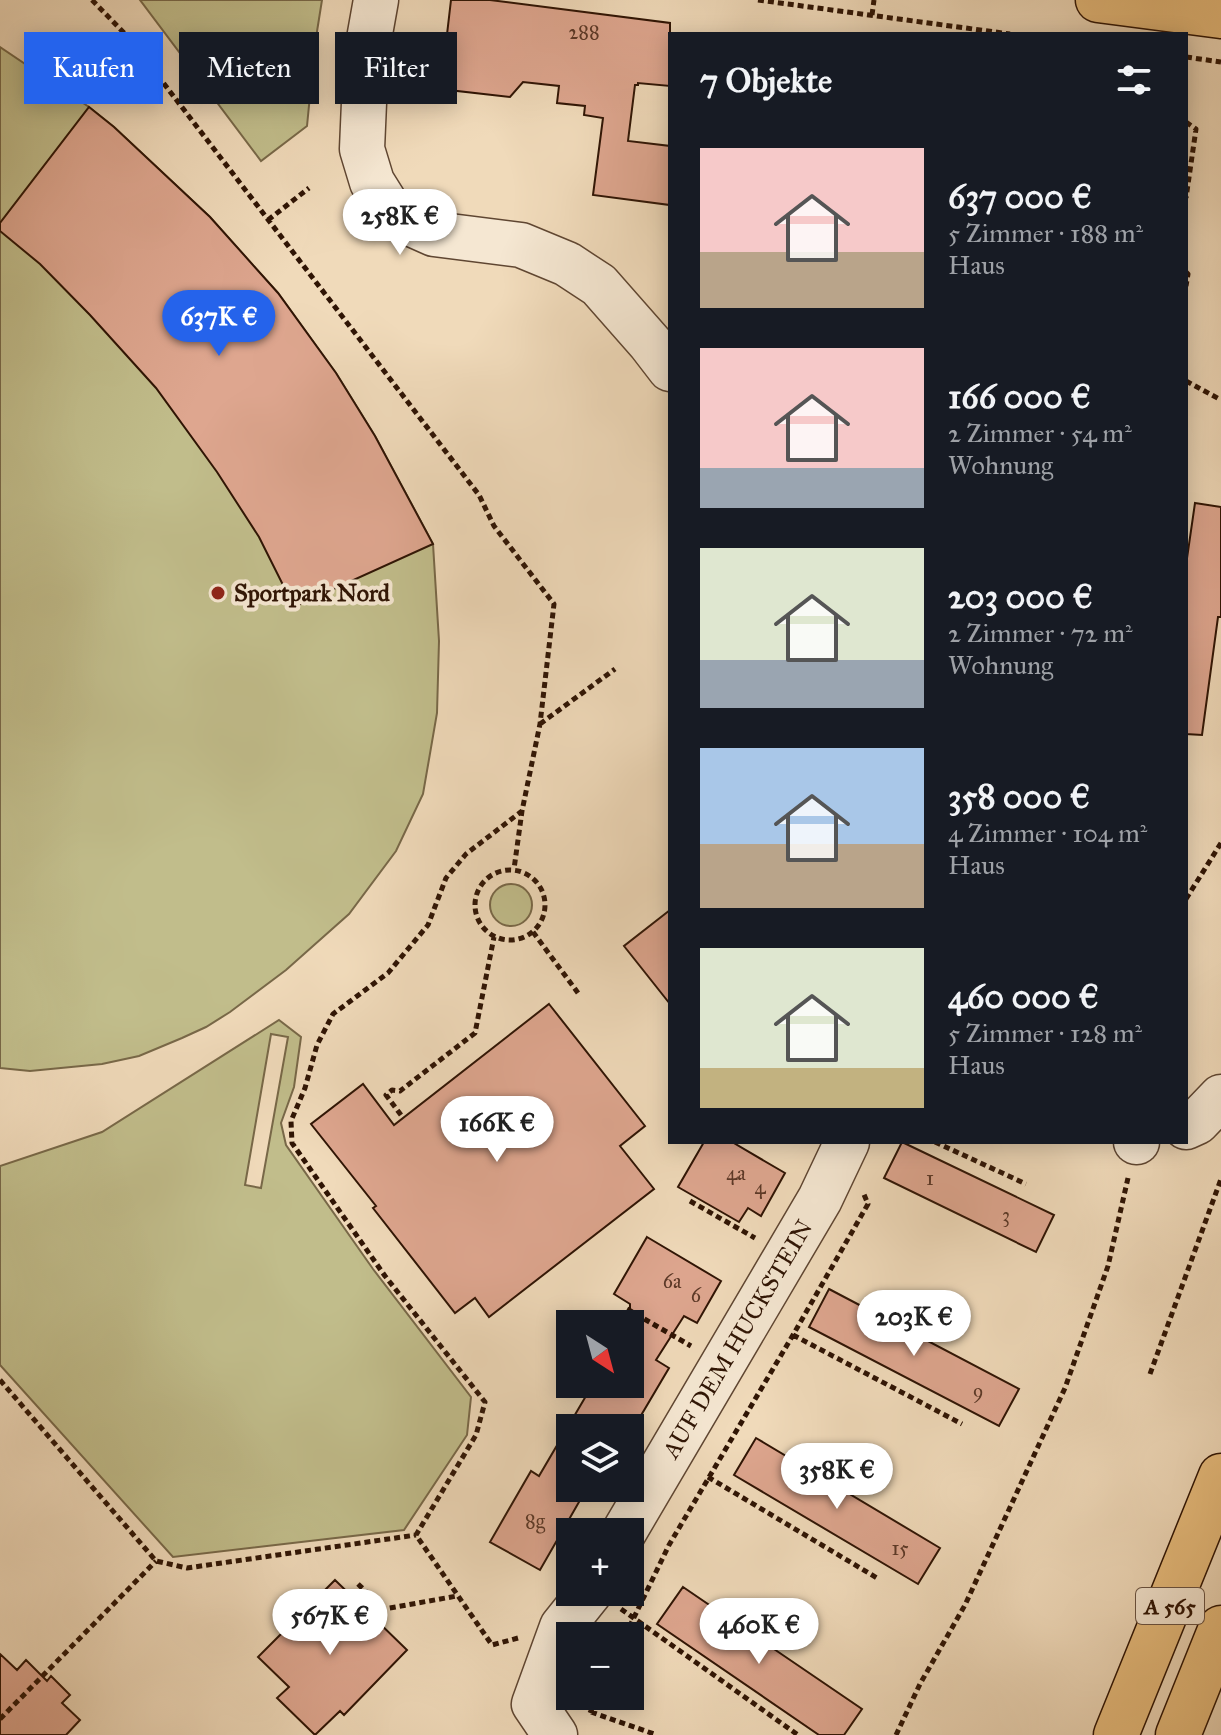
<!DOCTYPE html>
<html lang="de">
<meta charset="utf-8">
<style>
:root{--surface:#171b24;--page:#20242c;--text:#f1f3f6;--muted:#9ea1a6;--accent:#2563eb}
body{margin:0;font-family:"IM FELL Great Primer",serif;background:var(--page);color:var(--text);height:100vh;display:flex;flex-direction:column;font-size:30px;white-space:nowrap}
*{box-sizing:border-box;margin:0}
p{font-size:26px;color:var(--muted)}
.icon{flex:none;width:44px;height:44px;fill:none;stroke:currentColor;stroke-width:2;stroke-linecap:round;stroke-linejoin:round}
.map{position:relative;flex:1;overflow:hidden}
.sheet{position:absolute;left:668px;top:32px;width:520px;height:1112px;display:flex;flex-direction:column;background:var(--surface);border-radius:0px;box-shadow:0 4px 20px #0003}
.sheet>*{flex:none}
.hud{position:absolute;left:24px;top:32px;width:524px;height:72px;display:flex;gap:16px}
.needle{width:52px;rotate:144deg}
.fabs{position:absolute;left:556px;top:1310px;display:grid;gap:16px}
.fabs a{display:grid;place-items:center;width:88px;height:88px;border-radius:0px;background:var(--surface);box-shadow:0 4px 20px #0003;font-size:40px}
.price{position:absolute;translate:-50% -68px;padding:0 18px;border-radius:28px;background:#fff;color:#222;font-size:26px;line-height:52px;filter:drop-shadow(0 2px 4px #0008)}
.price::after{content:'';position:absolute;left:50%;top:48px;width:24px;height:18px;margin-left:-12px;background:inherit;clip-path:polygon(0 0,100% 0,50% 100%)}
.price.selected{background:var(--accent);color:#fff}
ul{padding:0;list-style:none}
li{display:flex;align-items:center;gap:24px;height:200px;padding:0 32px}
li span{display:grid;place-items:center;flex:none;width:224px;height:160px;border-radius:0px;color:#555}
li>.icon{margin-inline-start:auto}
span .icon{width:96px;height:96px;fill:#fffc;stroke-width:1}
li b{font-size:34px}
h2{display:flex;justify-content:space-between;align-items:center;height:96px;padding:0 32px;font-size:34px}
.tag{padding:0 28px;border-radius:0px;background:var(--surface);box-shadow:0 4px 20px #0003;font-size:28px;line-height:72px}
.tag.selected{background:var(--accent);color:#fff}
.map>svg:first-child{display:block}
.green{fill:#c1bd8b;stroke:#786848;stroke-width:2;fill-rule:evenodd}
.building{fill:#dea68f;stroke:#2f1404;stroke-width:2}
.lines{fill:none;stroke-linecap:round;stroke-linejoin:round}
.minor-casing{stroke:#5f4632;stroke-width:47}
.major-casing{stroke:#2f1404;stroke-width:47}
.highway-casing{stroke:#2f1404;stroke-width:47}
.path{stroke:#2f1404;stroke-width:5;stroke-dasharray:6 4;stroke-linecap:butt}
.minor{stroke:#f5e7d2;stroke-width:44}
.major{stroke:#e8bd7d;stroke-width:44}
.highway{stroke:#e8bd7d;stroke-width:44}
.poi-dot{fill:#8f2418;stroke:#f5e7d2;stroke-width:3}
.labels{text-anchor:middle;stroke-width:8;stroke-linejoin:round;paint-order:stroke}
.number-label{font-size:20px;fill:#5b3827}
.shield{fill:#f5e7d2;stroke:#6a5342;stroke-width:2}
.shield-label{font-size:22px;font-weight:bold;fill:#2f1404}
.poi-label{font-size:24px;font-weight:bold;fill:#2f1404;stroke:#f5e7d2;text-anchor:start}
.street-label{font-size:24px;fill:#2f1404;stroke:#f5e7d2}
</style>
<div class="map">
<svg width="1221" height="1735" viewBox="0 0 1221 1735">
<rect width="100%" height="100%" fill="#f0daba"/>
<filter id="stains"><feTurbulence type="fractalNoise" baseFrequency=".0025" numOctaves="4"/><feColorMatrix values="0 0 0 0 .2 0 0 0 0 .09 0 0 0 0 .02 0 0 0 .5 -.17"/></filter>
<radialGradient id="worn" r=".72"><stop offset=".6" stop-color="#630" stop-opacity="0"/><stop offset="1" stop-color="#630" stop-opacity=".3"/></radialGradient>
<!-- green -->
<path class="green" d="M 140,0 L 322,0 L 315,44 L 307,126 L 261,161 Z
M 0,47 L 89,107 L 114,127 L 210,217 L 278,293 L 336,373 L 375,436 L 433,544 L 439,641 L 437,713 L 423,794 L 396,851 L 349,914 L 286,970 L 230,1012 L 206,1027 L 182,1038 L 139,1056 L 102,1064 L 30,1071 L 0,1068 Z
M490 905a21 21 0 1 1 42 0a21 21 0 1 1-42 0Z
M 279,1020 L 301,1037 L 294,1087 L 281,1123 L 286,1145 L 373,1269 L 471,1397 L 467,1435 L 404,1530 L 173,1557 L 0,1365 L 0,1166 L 102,1132 ZM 271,1034 L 288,1037 L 261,1188 L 245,1185 Z"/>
<!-- building -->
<path class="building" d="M 451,0 L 490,0 L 670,23 L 670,86 L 638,83 L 638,85 L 635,85 L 628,141 L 670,146 L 670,205 L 593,195 L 603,118 L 584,115 L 585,106 L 557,103 L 559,86 L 523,82 L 510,97 L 440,89 L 440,86 L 416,83 L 422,39 L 446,43 Z
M 89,107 L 114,127 L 210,217 L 278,293 L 336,373 L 375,436 L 433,544 L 294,607 L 259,537 L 217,472 L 156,388 L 90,315 L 40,264 L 0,231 L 0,223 Z
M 1195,503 L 1221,507 L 1221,617 L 1218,617 L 1202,735 L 1186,734 L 1186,565 Z
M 670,910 L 670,1004 L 624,946 Z
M 549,1004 L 645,1126 L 620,1146 L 654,1189 L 489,1317 L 475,1298 L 455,1313 L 373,1208 L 376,1206 L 311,1124 L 363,1084 L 394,1125 Z
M 704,1142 L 732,1142 L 785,1173 L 761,1216 L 748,1208 L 739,1222 L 678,1187 Z
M 902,1142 L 1054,1215 L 1036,1252 L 884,1178 Z
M 647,1237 L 721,1281 L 697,1323 L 684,1316 L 656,1360 L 669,1368 L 630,1434 L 630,1428 L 570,1428 L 570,1488 L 587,1488 L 540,1570 L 490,1542 L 531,1471 L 539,1476 L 593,1384 L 630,1384 L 630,1304 L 614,1294 Z
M 829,1289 L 1019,1389 L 999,1426 L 809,1327 Z
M 756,1438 L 940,1548 L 918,1584 L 734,1475 Z
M 335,1580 L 407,1650 L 344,1715 L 340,1711 L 315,1735 L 277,1698 L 289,1687 L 258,1657 Z
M 683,1587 L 862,1709 L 844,1735 L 819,1735 L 657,1624 Z
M 0,1654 L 17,1670 L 26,1660 L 47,1681 L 51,1676 L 70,1695 L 62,1703 L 80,1720 L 66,1735 L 0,1735 Z"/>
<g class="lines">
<defs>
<g id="minor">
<path d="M 376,0 L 366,56 L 362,149 L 372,182 L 387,206 L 407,222 L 434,234 L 521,245 L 567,264 L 599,285 L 650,343 L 670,369"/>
<path d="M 1186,1127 L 1197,1122 L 1221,1097"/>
<path d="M 1136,1142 L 1137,1142"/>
<path id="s1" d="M 624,1532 L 820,1199 L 847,1142"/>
<path d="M 555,1735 L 534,1704 L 562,1627 L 590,1592"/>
</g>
<path id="major" d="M 1098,0 L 1221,16"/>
<path id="highway" d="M 1116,1735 L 1221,1476
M 1178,1735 L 1221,1628"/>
</defs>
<!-- minor casing -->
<use href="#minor" class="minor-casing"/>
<!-- major casing -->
<use href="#major" class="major-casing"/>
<!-- highway casing -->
<use href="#highway" class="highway-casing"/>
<!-- path -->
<path class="path" d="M 92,0 L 129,38 L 479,495 L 494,526 L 554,604 L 540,724 L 522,811 L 514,869
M 758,0 L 1010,34
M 872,15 L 874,0
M 1186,57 L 1221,62
M 1186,122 L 1196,129 L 1186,198
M 268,220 L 309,188
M 1186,272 L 1188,274 L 1186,286
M 1186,381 L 1221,400
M 540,724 L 615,669
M475 905a35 35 0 1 1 70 0a35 35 0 1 1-70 0Z
M 1186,899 L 1221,843
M 533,932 L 578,993
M 401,1115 L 386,1095 L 392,1090 L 400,1091 L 475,1033 L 494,937
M 935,1142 L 1026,1184
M 690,1201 L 755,1238
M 627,1309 L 691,1346
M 793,1335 L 962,1424
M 1150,1374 L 1221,1179
M 0,1380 L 156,1561 L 187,1568 L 416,1535
M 708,1477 L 877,1578
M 358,1584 L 384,1609
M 621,1609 L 798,1735
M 374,1619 L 384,1609 L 457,1596
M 625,1636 L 669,1545 L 793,1335 L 868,1204 L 863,1192
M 518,1638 L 492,1645 L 416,1535 L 476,1435 L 485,1402 L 385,1276 L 292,1143 L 291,1121 L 305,1088 L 317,1045 L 333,1014 L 388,973 L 428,925 L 446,878 L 466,854 L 522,811
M 591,1712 L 657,1735
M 590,1713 L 598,1696
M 0,1719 L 156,1561
M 896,1735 L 920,1684 L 965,1605 L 1065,1388 L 1108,1266 L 1128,1178"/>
<!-- minor -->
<use href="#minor" class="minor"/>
<!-- major -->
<use href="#major" class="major"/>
<!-- highway -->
<use href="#highway" class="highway"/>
</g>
<!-- markers -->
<circle class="poi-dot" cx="218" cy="593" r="8"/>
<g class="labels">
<!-- number labels -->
<g class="number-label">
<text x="584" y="39">288</text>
<text x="736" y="1180">4a</text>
<text x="930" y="1185">1</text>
<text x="760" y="1194">4</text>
<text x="1006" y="1222">3</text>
<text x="672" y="1288">6a</text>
<text x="696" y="1302">6</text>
<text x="978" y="1398">9</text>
<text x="535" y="1528">8g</text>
<text x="900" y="1555">15</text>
</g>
<!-- shield labels -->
<rect class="shield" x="1136" y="1588" width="68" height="36" rx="6"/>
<g class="shield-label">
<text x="1170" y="1614">A 565</text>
</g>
<!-- poi labels -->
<g class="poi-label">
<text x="234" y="601">Sportpark Nord</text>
</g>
<!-- street labels -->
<g class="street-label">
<text dy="8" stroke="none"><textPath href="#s1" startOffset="224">AUF DEM HUCKSTEIN</textPath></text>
</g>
</g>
<rect width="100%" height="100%" filter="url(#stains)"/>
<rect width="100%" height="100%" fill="url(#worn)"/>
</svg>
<div class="fabs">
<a><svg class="needle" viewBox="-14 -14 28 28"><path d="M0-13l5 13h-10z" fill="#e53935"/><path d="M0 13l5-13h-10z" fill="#9ea1a6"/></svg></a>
<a><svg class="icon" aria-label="layers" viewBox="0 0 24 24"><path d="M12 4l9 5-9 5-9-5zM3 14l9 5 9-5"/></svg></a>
<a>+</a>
<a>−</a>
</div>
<b class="price" style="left:400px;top:257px">258K €</b>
<b class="price selected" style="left:219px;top:358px">637K €</b>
<b class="price" style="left:497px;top:1164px">166K €</b>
<b class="price" style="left:914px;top:1358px">203K €</b>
<b class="price" style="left:837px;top:1511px">358K €</b>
<b class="price" style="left:330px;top:1657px">567K €</b>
<b class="price" style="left:759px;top:1666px">460K €</b>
<div class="hud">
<a class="tag selected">Kaufen</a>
<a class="tag">Mieten</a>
<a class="tag">Filter</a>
</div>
<section class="sheet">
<h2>7 Objekte<svg class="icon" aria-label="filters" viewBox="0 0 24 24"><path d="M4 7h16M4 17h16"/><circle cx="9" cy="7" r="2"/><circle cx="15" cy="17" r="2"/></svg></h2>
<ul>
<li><span style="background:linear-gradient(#f6c9c9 65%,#b9a48a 0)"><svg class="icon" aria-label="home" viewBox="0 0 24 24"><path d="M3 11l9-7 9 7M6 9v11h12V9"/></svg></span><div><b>637 000 €</b><p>5 Zimmer · 188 m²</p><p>Haus</p></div></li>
<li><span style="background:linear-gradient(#f6c9c9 75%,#9aa5b1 0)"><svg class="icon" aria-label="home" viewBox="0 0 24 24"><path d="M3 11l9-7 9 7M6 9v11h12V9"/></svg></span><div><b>166 000 €</b><p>2 Zimmer · 54 m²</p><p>Wohnung</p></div></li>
<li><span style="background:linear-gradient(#dfe7d0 70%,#9aa5b1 0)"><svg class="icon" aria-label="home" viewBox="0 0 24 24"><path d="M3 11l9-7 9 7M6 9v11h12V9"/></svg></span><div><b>203 000 €</b><p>2 Zimmer · 72 m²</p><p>Wohnung</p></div></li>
<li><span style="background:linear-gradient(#a9c7e8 60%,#b9a48a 0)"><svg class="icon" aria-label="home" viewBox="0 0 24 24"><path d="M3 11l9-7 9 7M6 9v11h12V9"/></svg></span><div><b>358 000 €</b><p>4 Zimmer · 104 m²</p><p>Haus</p></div></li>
<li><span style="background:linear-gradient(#dfe7d0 75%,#c2b280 0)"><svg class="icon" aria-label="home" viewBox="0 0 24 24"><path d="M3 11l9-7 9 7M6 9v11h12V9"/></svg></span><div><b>460 000 €</b><p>5 Zimmer · 128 m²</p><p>Haus</p></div></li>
</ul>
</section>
</div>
